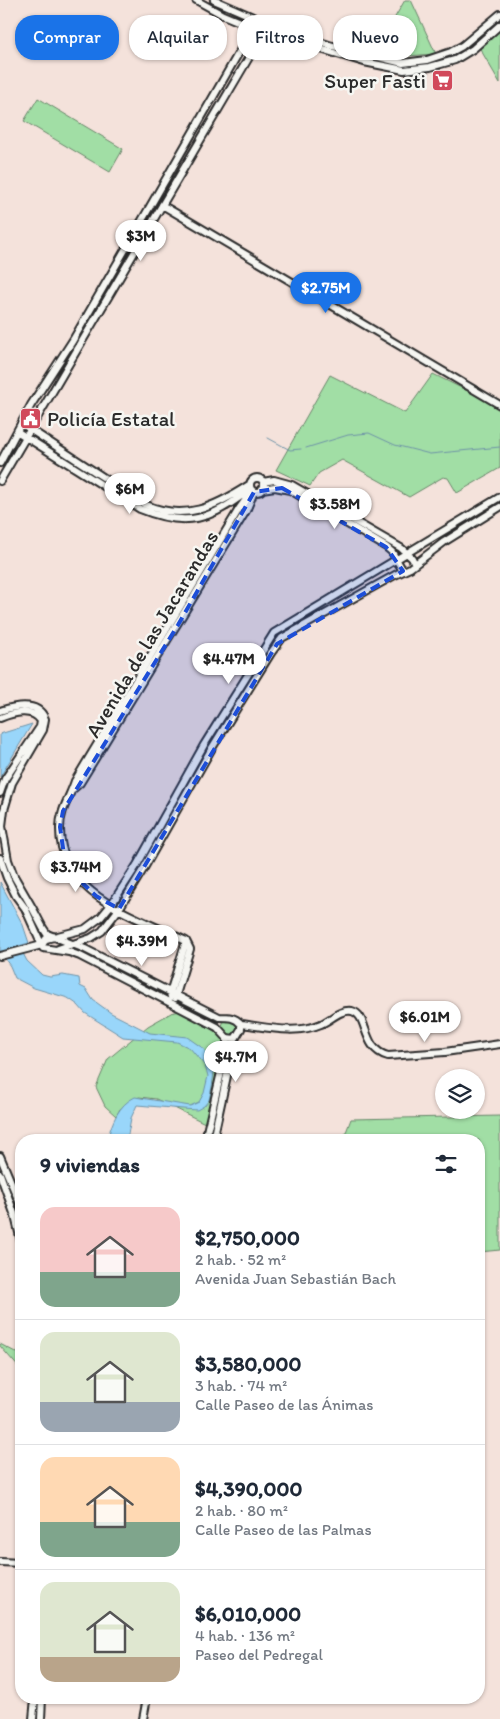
<!DOCTYPE html>
<html lang="es">
<meta charset="utf-8">
<style>
:root{--surface:#fff;--page:#f6f6f7;--text:#1f2937;--muted:#747a83;--line:#e0e1e3;--accent:#1a73e8}
body{margin:0;font-family:Itim,sans-serif;background:var(--page);color:var(--text);height:100vh;display:flex;flex-direction:column;font-size:19px;white-space:nowrap}
*{box-sizing:border-box;margin:0}
p{font-size:16px;color:var(--muted)}
.icon{flex:none;width:28px;height:28px;fill:none;stroke:currentColor;stroke-width:2;stroke-linecap:round;stroke-linejoin:round}
.map{position:relative;flex:1;overflow:hidden}
.panel{position:absolute;left:15px;top:1134px;width:470px;height:570px;display:flex;flex-direction:column;background:var(--surface);border-radius:20px;box-shadow:0 1px 4px #0004}
.panel>*{flex:none}
.top-card{position:absolute;left:15px;top:15px;width:470px;height:45px;display:flex;gap:10px}
.controls{position:absolute;left:435px;top:1069px;display:grid;gap:10px}
.controls a{display:grid;place-items:center;width:50px;height:50px;border-radius:50%;background:var(--surface);box-shadow:0 1px 4px #0004;font-size:25px}
.price{position:absolute;translate:-50% -42px;padding:0 11px;border-radius:18px;background:#fff;color:#222;font-size:16px;line-height:32px;filter:drop-shadow(0 1px 2px #0008)}
.price::after{content:'';position:absolute;left:50%;top:30px;width:15px;height:11px;margin-left:-8px;background:inherit;clip-path:polygon(0 0,100% 0,50% 100%)}
.price.current{background:var(--accent);color:#fff}
ul{padding:0;list-style:none}
li{display:flex;align-items:center;gap:15px;height:125px;padding:0 25px}
li+li{border-top:1px solid var(--line)}
li span{display:grid;place-items:center;flex:none;width:140px;height:100px;border-radius:15px;color:#555}
li>.icon{margin-inline-start:auto}
span .icon{width:60px;height:60px;fill:#fffc;stroke-width:1}
li b{font-size:21px}
h2{display:flex;justify-content:space-between;align-items:center;height:60px;padding:0 25px;font-size:21px}
.pill{padding:0 18px;border-radius:20px;background:var(--surface);box-shadow:0 1px 4px #0004;font-size:18px;line-height:45px}
.pill.current{background:var(--accent);color:#fff}
.map>svg:first-child{display:block}
.green{fill:#a1dea5;stroke:#668468}
.water{fill:#99d6fa;stroke:#6d92a7}
.lines{fill:none;stroke-linecap:round;stroke-linejoin:round}
.stream{stroke:#6d92a7;stroke-width:1}
.secondary-casing{stroke:#2b2b2b;stroke-width:10}
.secondary{stroke:#f6f6f2;stroke-width:6}
.marked{fill:#1d4ed8;fill-opacity:0.2;stroke:#1d4ed8;stroke-width:4;stroke-dasharray:10 6;stroke-linejoin:round}
.labels{text-anchor:middle;stroke-width:5;stroke-linejoin:round;paint-order:stroke}
.poi-label{font-size:21px;fill:#2b2b2b;stroke:#f6f6f2;text-anchor:end}
.street-label{font-size:21px;fill:#2b2b2b;stroke:#f6f6f2}
</style>
<div class="map">
<svg width="500" height="1719" viewBox="0 0 500 1719">
<rect width="100%" height="100%" fill="#f4e2db"/>
<filter id="ink" filterUnits="userSpaceOnUse"><feTurbulence type="fractalNoise" baseFrequency=".02" numOctaves="2"/><feDisplacementMap in="SourceGraphic" scale="10" xChannelSelector="R" yChannelSelector="G"/><feConvolveMatrix kernelMatrix="1 2 1 2 8 2 1 2 1" color-interpolation-filters="sRGB"/></filter>
<g filter="url(#ink)">
<!-- green -->
<path class="green" d="M 405,0 L 411,0 L 436,54 L 405,56 L 376,50 Z
M 500,28 L 500,83 L 479,47 Z
M 38,98 L 123,149 L 110,172 L 24,121 Z
M 433,374 L 500,407 L 500,468 L 457,493 L 448,478 L 443,477 L 409,497 L 342,460 L 319,473 L 310,486 L 276,470 L 330,375 L 405,413 Z
M 180,1011 L 200,1021 L 225,1039 L 207,1124 L 156,1099 L 139,1097 L 120,1109 L 116,1116 L 105,1106 L 96,1087 L 108,1059 L 148,1026 L 171,1013 Z
M 224,1020 L 233,1021 L 237,1025 L 236,1033 L 233,1035 L 228,1034 L 221,1029 Z
M 500,1116 L 500,1250 L 479,1252 L 479,1140 L 343,1140 L 351,1119 Z
M 0,1344 L 21,1355 L 21,1370 L 0,1346 Z"/>
<!-- water -->
<path class="water" d="M 32,724 L 0,777 L 0,734 Z
M 0,882 L 23,925 L 29,943 L 19,946 L 27,961 L 42,975 L 50,977 L 63,975 L 79,978 L 80,986 L 86,989 L 93,1000 L 111,1013 L 150,1033 L 187,1037 L 204,1049 L 210,1060 L 214,1072 L 212,1087 L 209,1100 L 204,1106 L 197,1110 L 183,1109 L 137,1105 L 131,1118 L 127,1140 L 107,1140 C 112,1123 118,1105 135,1097 L 190,1106 L 199,1102 L 204,1093 L 208,1076 L 205,1066 L 190,1048 L 177,1042 L 123,1037 L 85,1013 L 78,1005 L 68,998 L 34,988 L 15,978 L 10,966 L 0,952 Z"/>
<g class="lines">
<!-- stream -->
<path class="stream" d="M 268,438 L 290,450 L 301,449
M 306,448 L 348,435 L 369,433 L 395,445 L 430,454 L 500,447"/>
<defs>
<path id="secondary" d="M 196,0 L 223,15 L 264,32 L 364,62 L 404,70 L 430,67 L 455,60 L 473,49 L 500,25
M 214,0 L 285,31 L 329,45 L 403,63 L 427,60 L 451,52 L 462,46 L 500,14
M 162,205 L 500,405
M 28,428 L 144,504 C 184,522 215,507 249,485
M 18,432 L 140,509 C 186,528 212,520 249,490
M 0,463 L 31,405 L 73,340 L 253,28
M250 485a7 7 0 1 1 14 0a7 7 0 1 1-14 0Z
M 0,481 L 268,25
M 263,482 L 274,480 L 292,485 L 401,548 L 412,558 L 415,564
M 262,489 L 275,487 L 290,490 L 386,547 L 392,552 L 403,571
M 0,711 C 15,706 38,701 45,719 L 43,730 L 12,783 L 4,810 L 2,826 L 8,860 L 14,876 L 33,909 L 43,928 L 47,934 L 85,949 L 219,1017 C 229,1017 235,1017 241,1024
M 0,718 C 13,713 32,707 41,721 L 40,727 L 5,779 L 0,793
M 73,789 L 80,783 L 246,511 L 253,494
M 0,858 L 7,878 L 16,896 L 25,908 L 43,948 L 69,952 L 80,956 L 217,1027 L 227,1038 L 235,1039
M 186,941 C 136,916 59,896 60,828 C 60,810 70,797 75,781 L 239,509 L 252,491
M 58,949 L 91,938 L 102,931 L 119,909 L 144,868 L 212,748 L 271,653 L 282,638 L 395,575 L 410,568 L 444,542 L 500,507
M 0,956 L 42,945 L 46,939 L 85,929 L 101,917 L 111,905 L 137,865 L 204,745 L 274,633 L 500,497
M 171,997 L 170,993 L 186,941
M 175,998 L 190,949 L 186,941
M 241,1024 C 266,1027 296,1035 321,1024 C 331,1020 340,1009 352,1011 C 369,1015 361,1049 388,1056 L 445,1052 L 500,1044
M 205,1140 L 227,1047 L 227,1038
M 213,1140 L 235,1039 L 241,1029 L 241,1024
M 0,1156 L 21,1206
M 0,1174 L 15,1216 L 21,1241
M 0,1562 L 21,1563
M 33,1719 L 35,1698
M 41,1719 L 42,1698
M 143,1719 L 147,1698"/>
</defs>
<!-- secondary casing -->
<use href="#secondary" class="secondary-casing"/>
<!-- secondary -->
<use href="#secondary" class="secondary"/>
</g>
</g>
<!-- marked area -->
<path class="marked" d="M 282,488 L 386,547 L 403,571 L 277,644 L 119,909 L 96,896 L 77,878 L 64,855 L 60,827 L 63,811 L 178,625 L 254,492 Z"/>
<!-- icons -->
<defs>
<symbol id="supermarket-square" viewBox="-11 -11 22 22"><rect x="-9" y="-9" width="18" height="18" rx="4" fill="#d1495b" stroke="#f6f6f2"/><path d="M-6-5.5h2.5l.6 2H6L4.5 2H-2.5L-4.4-4H-6ZM-1.5 3.2a1.3 1.3 0 1 0 .1 0ZM3 3.2a1.3 1.3 0 1 0 .1 0Z" fill="#fff"/></symbol>
<symbol id="civic-square" viewBox="-11 -11 22 22"><rect x="-9" y="-9" width="18" height="18" rx="4" fill="#d1495b" stroke="#f6f6f2"/><path d="M-.6-6.5H3V-4.5H.6V-3L4-1V1h2V6H-6V1h2V-1L-.6-3ZM-1.2 2.5V6h2.4V2.5Z" fill="#fff"/></symbol>
</defs>
<g fill-rule="evenodd">
<use href="#supermarket-square" x="430" y="68" width="25" height="25"/>
<use href="#civic-square" x="18" y="406" width="25" height="25"/>
</g>
<g class="labels">
<!-- poi labels -->
<g class="poi-label">
<text x="426" y="88">Super Fasti</text>
<text x="47" y="426" text-anchor="start">Policía Estatal</text>
</g>
<!-- street labels -->
<g class="street-label">
<text transform="translate(152 634) rotate(-59)" y="7">Avenida de las Jacarandas</text>
</g>
</g>
</svg>
<div class="controls">
<a><svg class="icon" aria-label="layers" viewBox="0 0 24 24"><path d="M12 4l9 5-9 5-9-5zM3 14l9 5 9-5"/></svg></a>
</div>
<b class="price" style="left:141px;top:262px">$3M</b>
<b class="price current" style="left:326px;top:314px">$2.75M</b>
<b class="price" style="left:130px;top:515px">$6M</b>
<b class="price" style="left:335px;top:530px">$3.58M</b>
<b class="price" style="left:229px;top:685px">$4.47M</b>
<b class="price" style="left:76px;top:893px">$3.74M</b>
<b class="price" style="left:142px;top:967px">$4.39M</b>
<b class="price" style="left:425px;top:1043px">$6.01M</b>
<b class="price" style="left:236px;top:1083px">$4.7M</b>
<div class="top-card">
<a class="pill current">Comprar</a>
<a class="pill">Alquilar</a>
<a class="pill">Filtros</a>
<a class="pill">Nuevo</a>
</div>
<section class="panel">
<h2>9 viviendas<svg class="icon" aria-label="filters" viewBox="0 0 24 24"><path d="M4 7h16M4 17h16"/><circle cx="9" cy="7" r="2"/><circle cx="15" cy="17" r="2"/></svg></h2>
<ul>
<li><span style="background:linear-gradient(#f6c9c9 65%,#7fa58c 0)"><svg class="icon" aria-label="home" viewBox="0 0 24 24"><path d="M3 11l9-7 9 7M6 9v11h12V9"/></svg></span><div><b>$2,750,000</b><p>2 hab. · 52 m²</p><p>Avenida Juan Sebastián Bach</p></div></li>
<li><span style="background:linear-gradient(#dfe7d0 70%,#9aa5b1 0)"><svg class="icon" aria-label="home" viewBox="0 0 24 24"><path d="M3 11l9-7 9 7M6 9v11h12V9"/></svg></span><div><b>$3,580,000</b><p>3 hab. · 74 m²</p><p>Calle Paseo de las Ánimas</p></div></li>
<li><span style="background:linear-gradient(#ffd9b3 65%,#7fa58c 0)"><svg class="icon" aria-label="home" viewBox="0 0 24 24"><path d="M3 11l9-7 9 7M6 9v11h12V9"/></svg></span><div><b>$4,390,000</b><p>2 hab. · 80 m²</p><p>Calle Paseo de las Palmas</p></div></li>
<li><span style="background:linear-gradient(#dfe7d0 75%,#b9a48a 0)"><svg class="icon" aria-label="home" viewBox="0 0 24 24"><path d="M3 11l9-7 9 7M6 9v11h12V9"/></svg></span><div><b>$6,010,000</b><p>4 hab. · 136 m²</p><p>Paseo del Pedregal</p></div></li>
</ul>
</section>
</div>
